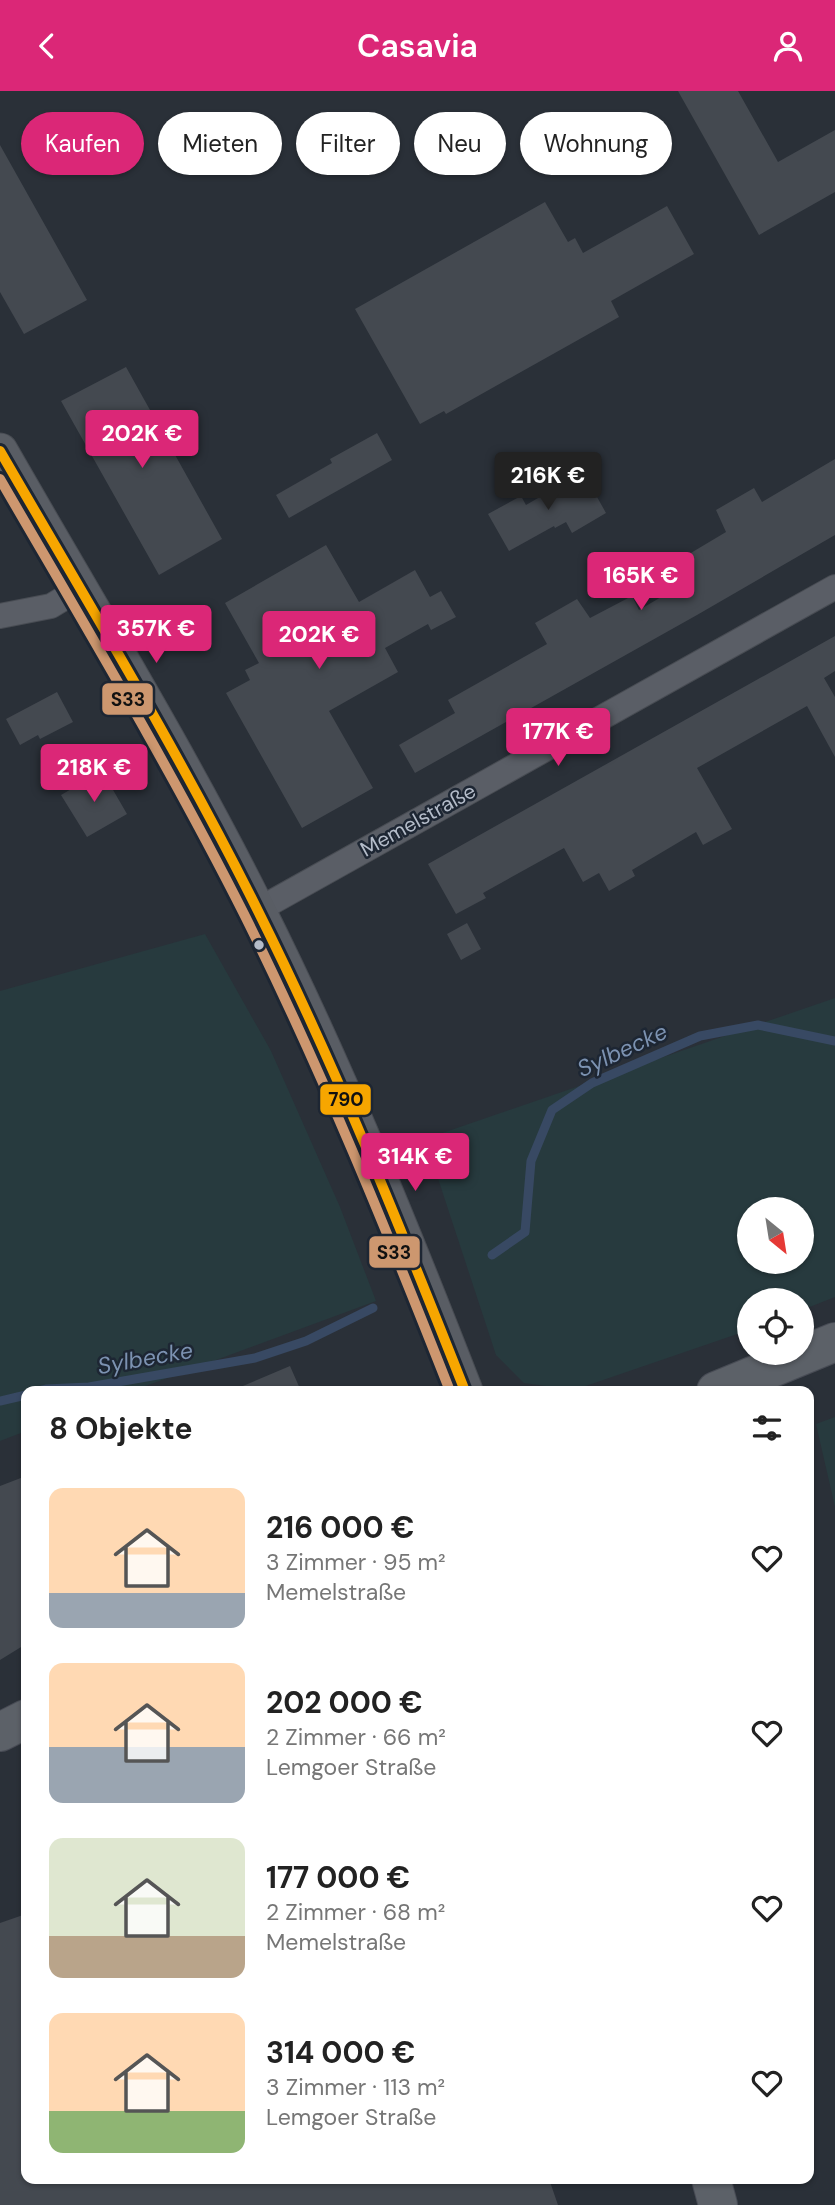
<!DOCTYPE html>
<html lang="de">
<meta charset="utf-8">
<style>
:root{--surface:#fff;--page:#f6f6f6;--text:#222;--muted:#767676;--accent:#db2777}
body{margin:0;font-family:"DM Sans",sans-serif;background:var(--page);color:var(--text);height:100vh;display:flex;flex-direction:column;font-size:26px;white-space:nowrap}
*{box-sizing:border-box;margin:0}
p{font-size:23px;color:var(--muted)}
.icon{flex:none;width:38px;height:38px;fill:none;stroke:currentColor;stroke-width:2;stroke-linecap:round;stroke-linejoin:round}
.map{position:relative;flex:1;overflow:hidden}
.panel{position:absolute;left:21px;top:1295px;width:793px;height:798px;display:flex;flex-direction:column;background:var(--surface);border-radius:14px;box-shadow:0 2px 5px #0004}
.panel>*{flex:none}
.guide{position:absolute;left:21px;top:21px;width:794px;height:63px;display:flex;gap:14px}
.needle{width:46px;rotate:150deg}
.fabs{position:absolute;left:737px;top:1106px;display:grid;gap:14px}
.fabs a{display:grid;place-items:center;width:77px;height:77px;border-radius:50%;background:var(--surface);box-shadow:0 2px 5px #0004;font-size:35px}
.price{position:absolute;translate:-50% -60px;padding:0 16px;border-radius:7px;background:var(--accent);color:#fff;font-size:23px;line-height:46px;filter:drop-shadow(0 2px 4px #0008)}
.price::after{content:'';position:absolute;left:50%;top:42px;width:21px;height:16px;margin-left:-10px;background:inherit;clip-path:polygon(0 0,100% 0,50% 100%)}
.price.current{background:#222;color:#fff}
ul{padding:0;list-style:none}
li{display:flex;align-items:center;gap:21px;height:175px;padding:0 28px}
li span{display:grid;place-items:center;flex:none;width:196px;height:140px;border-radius:14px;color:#555}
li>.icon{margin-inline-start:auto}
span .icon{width:84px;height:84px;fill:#fffc;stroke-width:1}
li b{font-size:30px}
h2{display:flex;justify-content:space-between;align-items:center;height:84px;padding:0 28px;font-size:30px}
.chip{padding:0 24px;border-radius:32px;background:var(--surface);box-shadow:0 2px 5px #0004;font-size:24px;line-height:63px}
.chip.current{background:var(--accent);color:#fff}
header{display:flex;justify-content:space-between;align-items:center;height:91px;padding:0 28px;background:var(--accent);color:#fff;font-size:32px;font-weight:600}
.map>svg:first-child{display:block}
.green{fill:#273a3e;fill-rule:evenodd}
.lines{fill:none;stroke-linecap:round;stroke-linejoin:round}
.stream{stroke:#384963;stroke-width:9}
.building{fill:#444950}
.street-casing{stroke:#484c53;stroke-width:26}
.secondary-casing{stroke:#484c53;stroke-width:37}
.primary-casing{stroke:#484c55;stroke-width:40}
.street{stroke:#5a5e66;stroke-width:24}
.secondary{stroke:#595d64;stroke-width:35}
.primary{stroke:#5c6168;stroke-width:38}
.bus-1-casing{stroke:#1d2633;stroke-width:16}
.bus-2-casing{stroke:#1d2633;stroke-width:16}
.bus-1{stroke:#f7a600;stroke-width:10}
.bus-2{stroke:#cd976f;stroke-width:10}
.bus-dot{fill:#b4bcc9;stroke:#1d2633;stroke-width:2.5}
.labels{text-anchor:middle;stroke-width:5;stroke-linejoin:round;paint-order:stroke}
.street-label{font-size:21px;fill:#b4bcc9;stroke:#1d2633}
.water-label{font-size:23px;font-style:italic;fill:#7c92b1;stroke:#1d2633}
.line-badge{stroke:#1d2633;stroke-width:2.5}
.pale-badge-label{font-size:19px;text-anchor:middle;font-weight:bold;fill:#111}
</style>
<header><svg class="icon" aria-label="back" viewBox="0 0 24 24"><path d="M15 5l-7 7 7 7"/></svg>Casavia<svg class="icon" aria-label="person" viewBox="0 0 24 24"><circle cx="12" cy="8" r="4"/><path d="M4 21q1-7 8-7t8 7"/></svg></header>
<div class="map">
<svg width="835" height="2114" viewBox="0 0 835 2114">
<rect width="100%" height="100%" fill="#2a3038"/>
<!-- green -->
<path class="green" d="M 205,843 L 271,960 L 340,1116 L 376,1210 L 132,1300 L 26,1300 L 26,1340 L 0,1350 L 0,900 Z
M 835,907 L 835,1206 L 802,1219 L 802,1209 L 749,1209 L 749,1239 L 574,1299 L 524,1292 L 496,1264 L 425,1048 ZM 749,1118 L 802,1118 L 802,1171 L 749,1171 Z
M 835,1326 L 835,1416 L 816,1333 Z"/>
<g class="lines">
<!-- stream -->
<path class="stream" d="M 492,1164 L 525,1141 L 531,1070 L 552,1019 L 592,992 L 700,945 L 758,934 L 835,950
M 38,1300 L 46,1298 L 89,1296 L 255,1267 L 306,1250 L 373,1217
M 0,1310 L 26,1304"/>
</g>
<!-- building -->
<path class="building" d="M 678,0 L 738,0 L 778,71 L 835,39 L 835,101 L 759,144 Z
M 0,54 L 87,209 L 24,243 L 0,201 Z
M 545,111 L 568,151 L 575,147 L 583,162 L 667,115 L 694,163 L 611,210 L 619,226 L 446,323 L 444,320 L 420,333 L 355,218 Z
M 126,276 L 222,448 L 159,484 L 61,310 Z
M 377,342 L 392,369 L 289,427 L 276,404 L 332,372 L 330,368 Z
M 835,368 L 835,444 L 697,524 L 415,682 L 399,654 L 455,622 L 448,609 L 547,553 L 535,532 L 577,508 L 590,527 L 632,505 L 639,519 L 680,495 L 669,475 L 726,441 L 716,419 L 754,397 L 762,411 Z
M 583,381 L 606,422 L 572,442 L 566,431 L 555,437 L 554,435 L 509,460 L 488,423 L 521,405 L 526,414 Z
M 326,454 L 359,511 L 415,479 L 430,506 L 441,500 L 456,526 L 431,539 L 428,533 L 385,557 L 398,581 L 329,620 L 373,697 L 302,737 L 226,602 L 250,589 L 245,579 L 259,572 L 225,512 Z
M 835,545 L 835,580 L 824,587 L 835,606 L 835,666 L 807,615 L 697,677 L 732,738 L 703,754 L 696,741 L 632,779 L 635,785 L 609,800 L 599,782 L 583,791 L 564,757 L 483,802 L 486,807 L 456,823 L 428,773 Z
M 57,601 L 73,631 L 40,648 L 38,644 L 20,654 L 6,628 Z
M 102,680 L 127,723 L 87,746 L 61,704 Z
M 467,832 L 481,858 L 461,869 L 447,843 Z
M 290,1275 L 301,1300 L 231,1300 Z
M 26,1385 L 26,1553 L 0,1569 L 0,1395 Z
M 26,1823 L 26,2088 L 549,2088 L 558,2114 L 0,2114 L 0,1832 Z"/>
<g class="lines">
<defs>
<path id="street" d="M 0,525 L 51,515 L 79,498
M 258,819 L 835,496"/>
<path id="secondary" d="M 0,360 C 87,512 180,663 258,820 C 336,976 402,1138 465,1300"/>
<path id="primary" d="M 716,1300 L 835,1251
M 0,1641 L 26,1628
M 711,2088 L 718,2114"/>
</defs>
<!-- street casing -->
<use href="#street" class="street-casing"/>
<!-- secondary casing -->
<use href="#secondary" class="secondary-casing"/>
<!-- primary casing -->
<use href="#primary" class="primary-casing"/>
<!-- street -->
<use href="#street" class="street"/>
<!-- secondary -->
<use href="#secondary" class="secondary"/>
<!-- primary -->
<use href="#primary" class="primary"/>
<defs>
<path id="bus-1" d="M 0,360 C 88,512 180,663 258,820 C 336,976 401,1138 465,1300"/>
<path id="bus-2" d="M 0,388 C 84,533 170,676 245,825 C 322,980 387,1140 450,1300"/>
</defs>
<!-- bus-1 casing -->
<use href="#bus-1" class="bus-1-casing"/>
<!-- bus-2 casing -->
<use href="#bus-2" class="bus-2-casing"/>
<!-- bus-1 -->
<use href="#bus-1" class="bus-1"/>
<!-- bus-2 -->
<use href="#bus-2" class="bus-2"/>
</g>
<!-- markers -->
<circle class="bus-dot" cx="259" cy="854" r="6"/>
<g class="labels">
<!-- street labels -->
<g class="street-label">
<text transform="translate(418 729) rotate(-29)" y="7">Memelstraße</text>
</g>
<!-- water labels -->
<g class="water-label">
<text transform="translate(622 959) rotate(-25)" y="8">Sylbecke</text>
<text transform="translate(145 1267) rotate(-10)" y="8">Sylbecke</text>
</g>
</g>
<g class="line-badge">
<rect x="101" y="591" width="53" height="34" rx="7" fill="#cd976f"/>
<rect x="319" y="992" width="53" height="33" rx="7" fill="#f7a600"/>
<rect x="368" y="1144" width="53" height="34" rx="7" fill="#cd976f"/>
</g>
<g class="pale-badge-label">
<text x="128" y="615">S33</text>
<text x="346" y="1015">790</text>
<text x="394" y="1168">S33</text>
</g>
</svg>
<div class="fabs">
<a><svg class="needle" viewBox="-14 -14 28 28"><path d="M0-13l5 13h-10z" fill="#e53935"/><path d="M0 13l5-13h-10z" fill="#767676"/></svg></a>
<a><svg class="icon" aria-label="locate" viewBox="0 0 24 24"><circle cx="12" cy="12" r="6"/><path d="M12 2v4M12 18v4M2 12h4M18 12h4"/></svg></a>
</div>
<b class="price" style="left:142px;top:379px">202K €</b>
<b class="price current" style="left:548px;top:421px">216K €</b>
<b class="price" style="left:641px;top:521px">165K €</b>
<b class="price" style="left:156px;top:574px">357K €</b>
<b class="price" style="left:319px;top:580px">202K €</b>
<b class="price" style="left:558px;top:677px">177K €</b>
<b class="price" style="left:94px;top:713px">218K €</b>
<b class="price" style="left:415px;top:1102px">314K €</b>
<div class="guide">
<a class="chip current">Kaufen</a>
<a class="chip">Mieten</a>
<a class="chip">Filter</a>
<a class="chip">Neu</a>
<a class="chip">Wohnung</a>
</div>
<section class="panel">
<h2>8 Objekte<svg class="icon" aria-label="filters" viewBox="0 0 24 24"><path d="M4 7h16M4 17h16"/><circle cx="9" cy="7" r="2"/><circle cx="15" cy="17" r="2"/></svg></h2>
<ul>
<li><span style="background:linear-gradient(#ffd9b3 75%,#9aa5b1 0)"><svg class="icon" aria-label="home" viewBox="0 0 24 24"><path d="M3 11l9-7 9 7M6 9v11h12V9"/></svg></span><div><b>216 000 €</b><p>3 Zimmer · 95 m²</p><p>Memelstraße</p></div><svg class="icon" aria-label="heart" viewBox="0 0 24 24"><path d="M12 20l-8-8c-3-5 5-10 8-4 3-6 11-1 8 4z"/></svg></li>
<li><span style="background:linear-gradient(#ffd9b3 60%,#9aa5b1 0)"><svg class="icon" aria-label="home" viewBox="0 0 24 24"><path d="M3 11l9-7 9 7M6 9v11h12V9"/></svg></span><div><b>202 000 €</b><p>2 Zimmer · 66 m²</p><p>Lemgoer Straße</p></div><svg class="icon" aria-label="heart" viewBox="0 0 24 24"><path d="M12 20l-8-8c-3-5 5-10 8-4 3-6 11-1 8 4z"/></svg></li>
<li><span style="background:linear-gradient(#dfe7d0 70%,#b9a48a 0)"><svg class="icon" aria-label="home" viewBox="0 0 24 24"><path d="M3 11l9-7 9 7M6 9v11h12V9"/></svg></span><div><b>177 000 €</b><p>2 Zimmer · 68 m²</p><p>Memelstraße</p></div><svg class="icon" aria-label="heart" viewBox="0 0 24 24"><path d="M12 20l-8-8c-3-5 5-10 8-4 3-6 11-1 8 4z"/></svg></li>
<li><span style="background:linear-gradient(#ffd9b3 70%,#8fb573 0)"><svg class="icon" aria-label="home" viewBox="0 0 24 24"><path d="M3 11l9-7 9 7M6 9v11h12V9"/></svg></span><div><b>314 000 €</b><p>3 Zimmer · 113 m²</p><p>Lemgoer Straße</p></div><svg class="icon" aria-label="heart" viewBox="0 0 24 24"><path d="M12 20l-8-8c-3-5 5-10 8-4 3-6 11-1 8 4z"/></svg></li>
</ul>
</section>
</div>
